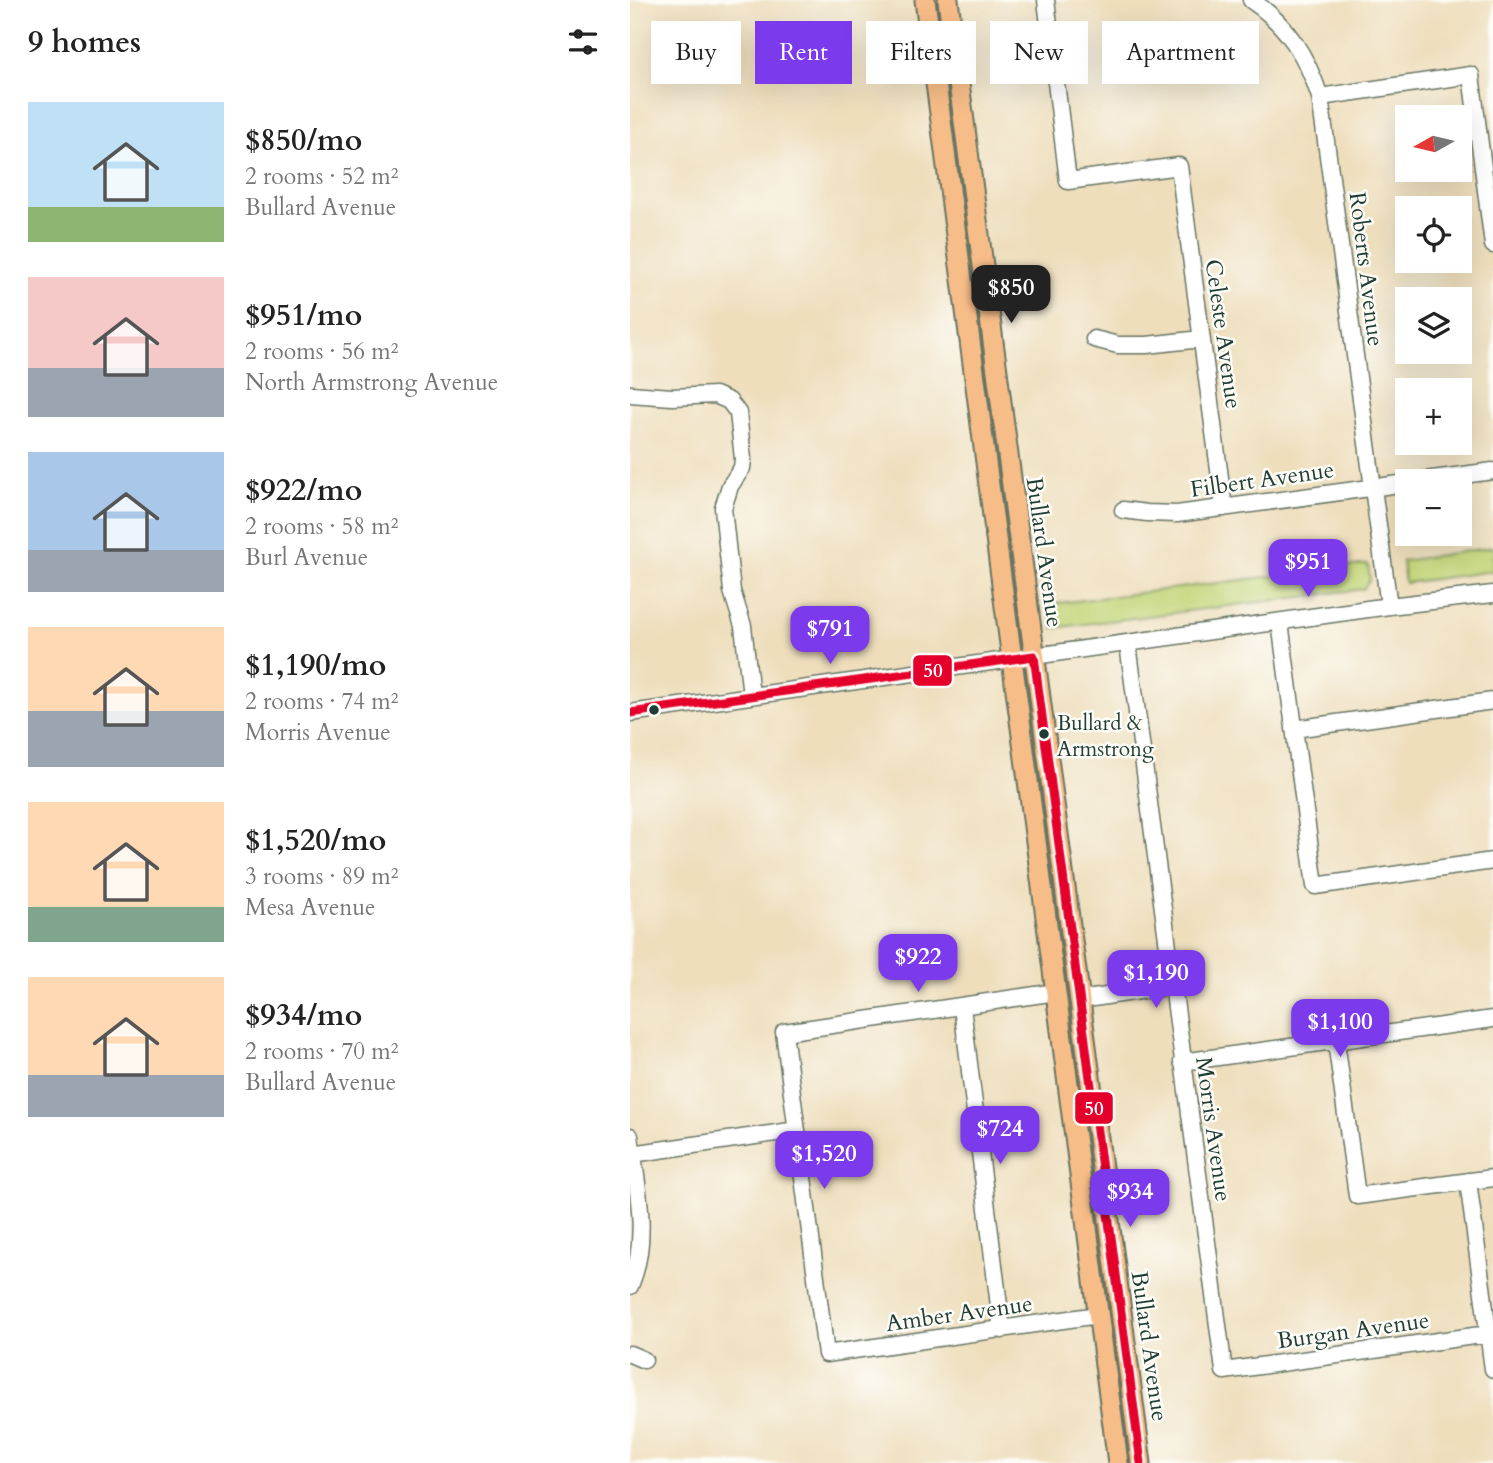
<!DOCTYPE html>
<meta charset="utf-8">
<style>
:root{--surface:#fff;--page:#f6f6f6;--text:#222;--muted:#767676;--accent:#7c3aed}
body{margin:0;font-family:Cardo,serif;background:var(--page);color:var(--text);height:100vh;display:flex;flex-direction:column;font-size:26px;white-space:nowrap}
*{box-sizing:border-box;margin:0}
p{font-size:23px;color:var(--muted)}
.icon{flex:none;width:38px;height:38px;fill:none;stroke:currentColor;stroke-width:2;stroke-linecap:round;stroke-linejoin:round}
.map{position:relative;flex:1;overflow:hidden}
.details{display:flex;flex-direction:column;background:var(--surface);width:630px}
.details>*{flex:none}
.top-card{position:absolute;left:21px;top:21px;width:665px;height:63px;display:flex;gap:14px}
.needle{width:46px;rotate:262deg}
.controls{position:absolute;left:765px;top:105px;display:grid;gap:14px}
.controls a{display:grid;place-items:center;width:77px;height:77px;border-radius:0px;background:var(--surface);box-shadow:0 7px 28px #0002;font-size:35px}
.price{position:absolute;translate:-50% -60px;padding:0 16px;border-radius:14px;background:var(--accent);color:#fff;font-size:23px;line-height:46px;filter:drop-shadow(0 2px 4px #0008)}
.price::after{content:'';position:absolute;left:50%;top:42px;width:21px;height:16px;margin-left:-10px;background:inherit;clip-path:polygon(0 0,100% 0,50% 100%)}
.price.selected{background:#222;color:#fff}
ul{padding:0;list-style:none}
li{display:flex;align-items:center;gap:21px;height:175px;padding:0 28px}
li span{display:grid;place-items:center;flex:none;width:196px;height:140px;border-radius:0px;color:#555}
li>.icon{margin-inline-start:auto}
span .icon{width:84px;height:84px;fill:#fffc;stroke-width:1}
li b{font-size:30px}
h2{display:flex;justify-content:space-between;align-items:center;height:84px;padding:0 28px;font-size:30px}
.chip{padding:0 24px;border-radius:0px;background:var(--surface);box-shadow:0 7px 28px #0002;font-size:24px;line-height:63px}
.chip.selected{background:var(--accent);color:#fff}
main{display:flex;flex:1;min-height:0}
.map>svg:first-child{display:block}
.green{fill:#c3d578;stroke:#718956;stroke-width:2}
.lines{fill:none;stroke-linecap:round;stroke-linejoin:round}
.minor-casing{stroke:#677564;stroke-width:19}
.major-casing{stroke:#677564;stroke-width:23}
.minor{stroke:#fff;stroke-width:16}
.major{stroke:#f7bd88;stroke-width:19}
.bus-1-casing{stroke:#fdfcf7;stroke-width:14}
.bus-1{stroke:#e4002b;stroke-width:9}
.bus-dot{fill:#1f3d34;stroke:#fdfcf7;stroke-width:2.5}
.labels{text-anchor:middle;stroke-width:5;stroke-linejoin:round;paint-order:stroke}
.bus-label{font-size:21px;fill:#1f3d34;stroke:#fdfcf7;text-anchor:start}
.street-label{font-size:23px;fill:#1f3d34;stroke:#fdfcf7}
.line-badge{stroke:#fdfcf7;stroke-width:2.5}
.badge-label{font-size:19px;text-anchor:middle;font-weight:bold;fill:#fff}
</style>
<main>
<section class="details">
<h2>9 homes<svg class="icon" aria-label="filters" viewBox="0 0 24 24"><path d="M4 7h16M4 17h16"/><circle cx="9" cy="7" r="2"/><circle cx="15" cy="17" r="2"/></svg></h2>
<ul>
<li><span style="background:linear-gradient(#bfe0f5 75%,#8fb573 0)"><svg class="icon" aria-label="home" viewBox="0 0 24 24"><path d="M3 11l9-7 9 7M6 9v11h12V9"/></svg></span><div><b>$850/mo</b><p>2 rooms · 52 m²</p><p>Bullard Avenue</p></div></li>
<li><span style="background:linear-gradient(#f6c9c9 65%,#9aa5b1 0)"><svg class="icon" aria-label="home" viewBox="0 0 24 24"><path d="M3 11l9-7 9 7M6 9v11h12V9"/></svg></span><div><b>$951/mo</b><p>2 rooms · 56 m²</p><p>North Armstrong Avenue</p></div></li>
<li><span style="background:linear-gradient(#a9c7e8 70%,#9aa5b1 0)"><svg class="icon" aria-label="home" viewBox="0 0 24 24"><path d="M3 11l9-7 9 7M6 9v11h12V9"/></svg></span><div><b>$922/mo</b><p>2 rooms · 58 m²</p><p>Burl Avenue</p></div></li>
<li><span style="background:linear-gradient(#ffd9b3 60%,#9aa5b1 0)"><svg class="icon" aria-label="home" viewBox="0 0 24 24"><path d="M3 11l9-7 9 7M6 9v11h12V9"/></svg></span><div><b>$1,190/mo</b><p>2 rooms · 74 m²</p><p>Morris Avenue</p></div></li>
<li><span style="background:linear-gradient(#ffd9b3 75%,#7fa58c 0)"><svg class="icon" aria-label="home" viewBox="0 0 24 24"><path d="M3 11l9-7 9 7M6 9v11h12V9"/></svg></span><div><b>$1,520/mo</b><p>3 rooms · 89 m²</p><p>Mesa Avenue</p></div></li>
<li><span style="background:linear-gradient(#ffd9b3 70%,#9aa5b1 0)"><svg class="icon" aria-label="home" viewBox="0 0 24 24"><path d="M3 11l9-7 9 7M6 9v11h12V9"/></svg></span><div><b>$934/mo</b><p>2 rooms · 70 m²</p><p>Bullard Avenue</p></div></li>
</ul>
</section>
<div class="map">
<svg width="863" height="1463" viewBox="0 0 863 1463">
<rect width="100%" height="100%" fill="#fdfcf7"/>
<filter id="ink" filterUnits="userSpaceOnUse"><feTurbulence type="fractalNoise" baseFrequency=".0143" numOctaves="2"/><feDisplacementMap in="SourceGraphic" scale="14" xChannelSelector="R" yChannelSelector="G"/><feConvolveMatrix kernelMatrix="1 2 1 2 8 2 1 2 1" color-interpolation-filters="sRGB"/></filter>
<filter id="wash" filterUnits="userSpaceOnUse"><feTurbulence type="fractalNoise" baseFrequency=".00686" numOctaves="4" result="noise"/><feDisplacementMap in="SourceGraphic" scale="28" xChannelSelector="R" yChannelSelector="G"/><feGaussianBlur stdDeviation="1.57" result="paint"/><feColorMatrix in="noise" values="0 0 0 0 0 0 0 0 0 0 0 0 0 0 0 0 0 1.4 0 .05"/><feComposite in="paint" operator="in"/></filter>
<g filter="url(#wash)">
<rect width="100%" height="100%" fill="#eedebc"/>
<!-- green -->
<path class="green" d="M 863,547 L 863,571 L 775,583 L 772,561 Z
M 738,564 L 740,580 L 733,589 L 424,628 L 421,604 Z"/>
</g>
<g filter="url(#ink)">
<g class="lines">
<defs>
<path id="minor" d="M 416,0 L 438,181 L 549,166 L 594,508
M 621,0 C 657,24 677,57 690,97 L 759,606
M 690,97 L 841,75 L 863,245
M 464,339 L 488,345 L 517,345 L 571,339
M 0,394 L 42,397 L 85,395 L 99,401 L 108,413 L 113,459 L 112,468 L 100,486 L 93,508 L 102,591 L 113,626 L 121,695
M 787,481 L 863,471
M 493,510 L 517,513 L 547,514 L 777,483
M 650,622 L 685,886 L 863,861
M 498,644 L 594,1371 L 858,1334
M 0,713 L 759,606 L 863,594
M 664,729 L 863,701
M 426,992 L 154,1032 L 196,1354 L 468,1315
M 450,1000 L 542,986
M 332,1007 L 372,1330
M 706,1041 L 727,1196 L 863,1178
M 552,1062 L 863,1019
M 0,1136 C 7,1185 20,1239 0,1286
M 2,1154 L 167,1130
M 838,1181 L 863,1369
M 0,1354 L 14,1360"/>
<path id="major" d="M 295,0 L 488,1463
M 318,0 L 511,1463"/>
</defs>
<!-- minor casing -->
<use href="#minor" class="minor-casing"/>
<!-- major casing -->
<use href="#major" class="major-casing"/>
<!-- minor -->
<use href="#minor" class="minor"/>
<!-- major -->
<use href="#major" class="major"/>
<defs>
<path id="bus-1" d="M 0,713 L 404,656 L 511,1463"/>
</defs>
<!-- bus-1 casing -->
<use href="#bus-1" class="bus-1-casing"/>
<!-- bus-1 -->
<use href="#bus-1" class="bus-1"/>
</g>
</g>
<!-- markers -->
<g class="bus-dot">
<circle cx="24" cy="710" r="6"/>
<circle cx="414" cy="734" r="6"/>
</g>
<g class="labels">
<!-- bus labels -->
<g class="bus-label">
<text x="427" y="730">Bullard &amp;<tspan x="427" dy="26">Armstrong</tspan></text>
</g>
<!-- street labels -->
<g class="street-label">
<text transform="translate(737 269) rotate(83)" y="8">Roberts Avenue</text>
<text transform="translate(594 334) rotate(82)" y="8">Celeste Avenue</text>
<text transform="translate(632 479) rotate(-8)" y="8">Filbert Avenue</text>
<text transform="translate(415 552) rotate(82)" y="8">Bullard Avenue</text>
<text transform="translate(584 1129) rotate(82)" y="8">Morris Avenue</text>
<text transform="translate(329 1313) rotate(-8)" y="8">Amber Avenue</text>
<text transform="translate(723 1330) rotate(-8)" y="8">Burgan Avenue</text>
<text transform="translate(520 1346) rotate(82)" y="8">Bullard Avenue</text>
</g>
</g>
<g class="line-badge">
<rect x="282" y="654" width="41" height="33" rx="7" fill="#e4002b"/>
<rect x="444" y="1091" width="40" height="34" rx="7" fill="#e4002b"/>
</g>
<g class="badge-label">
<text x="303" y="677">50</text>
<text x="464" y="1115">50</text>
</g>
</svg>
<div class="controls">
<a><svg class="needle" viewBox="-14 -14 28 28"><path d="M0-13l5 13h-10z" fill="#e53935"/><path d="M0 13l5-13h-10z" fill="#767676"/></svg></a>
<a><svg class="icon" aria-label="locate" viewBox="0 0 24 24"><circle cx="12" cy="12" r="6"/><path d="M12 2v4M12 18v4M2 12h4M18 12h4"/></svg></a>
<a><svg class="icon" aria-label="layers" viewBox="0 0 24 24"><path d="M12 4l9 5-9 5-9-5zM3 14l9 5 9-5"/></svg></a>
<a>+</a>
<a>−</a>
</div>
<b class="price selected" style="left:381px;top:325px">$850</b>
<b class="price" style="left:678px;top:599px">$951</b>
<b class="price" style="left:200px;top:666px">$791</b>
<b class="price" style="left:288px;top:994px">$922</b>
<b class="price" style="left:526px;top:1010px">$1,190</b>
<b class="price" style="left:710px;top:1059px">$1,100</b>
<b class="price" style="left:370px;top:1166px">$724</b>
<b class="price" style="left:194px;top:1191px">$1,520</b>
<b class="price" style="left:500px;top:1229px">$934</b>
<div class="top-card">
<a class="chip">Buy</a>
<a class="chip selected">Rent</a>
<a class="chip">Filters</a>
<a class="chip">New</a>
<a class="chip">Apartment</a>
</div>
</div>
</main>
